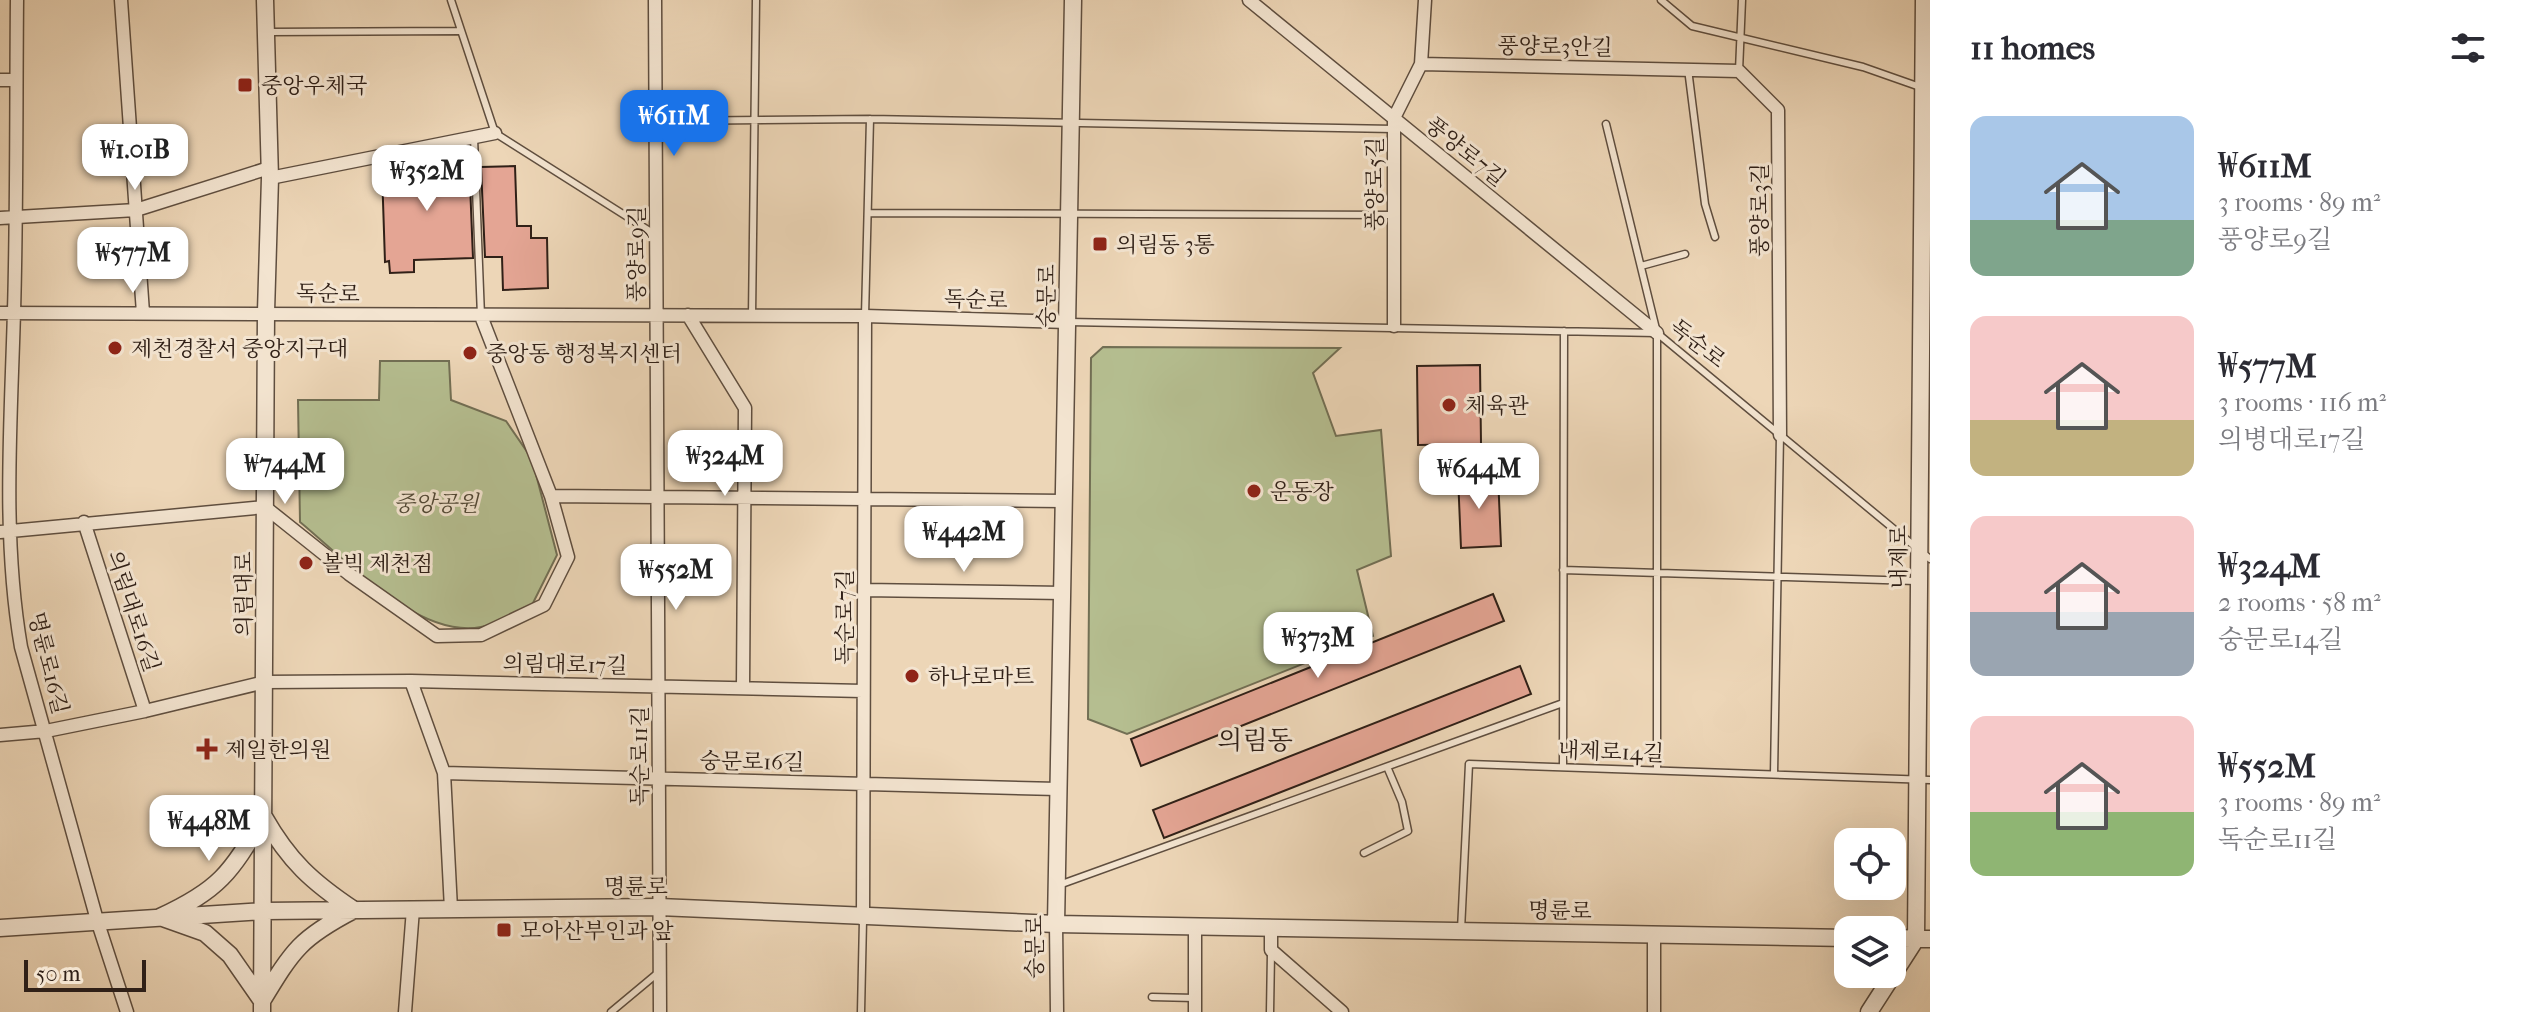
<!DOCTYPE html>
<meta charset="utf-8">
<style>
:root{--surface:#fff;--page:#f7f7f7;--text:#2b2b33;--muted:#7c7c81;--accent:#1a73e8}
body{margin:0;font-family:"IM FELL French Canon","Noto Serif KR",serif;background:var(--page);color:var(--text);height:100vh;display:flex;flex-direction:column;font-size:30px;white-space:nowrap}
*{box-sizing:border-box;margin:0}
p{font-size:26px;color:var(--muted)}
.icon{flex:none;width:44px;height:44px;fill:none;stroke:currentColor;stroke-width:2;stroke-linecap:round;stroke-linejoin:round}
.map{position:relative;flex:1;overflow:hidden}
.panel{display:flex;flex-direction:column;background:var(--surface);width:600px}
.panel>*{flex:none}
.tools{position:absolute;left:1834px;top:828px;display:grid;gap:16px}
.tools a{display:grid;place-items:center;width:72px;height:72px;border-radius:16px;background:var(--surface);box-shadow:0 8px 32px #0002;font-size:40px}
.scale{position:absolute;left:24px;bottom:20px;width:122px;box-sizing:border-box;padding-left:8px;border:4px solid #302017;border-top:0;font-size:22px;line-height:28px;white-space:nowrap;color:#302017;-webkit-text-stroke:6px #f3e4d0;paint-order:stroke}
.price{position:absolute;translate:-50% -68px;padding:0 18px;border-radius:16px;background:#fff;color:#222;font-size:26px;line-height:52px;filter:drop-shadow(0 2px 4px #0008)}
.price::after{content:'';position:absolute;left:50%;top:48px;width:24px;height:18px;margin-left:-12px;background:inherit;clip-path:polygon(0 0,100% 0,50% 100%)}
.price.on{background:var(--accent);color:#fff}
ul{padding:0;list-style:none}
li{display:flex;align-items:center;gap:24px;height:200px;padding:0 40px}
li span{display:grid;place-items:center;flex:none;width:224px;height:160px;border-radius:16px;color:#555}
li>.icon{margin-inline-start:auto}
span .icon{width:96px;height:96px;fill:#fffc;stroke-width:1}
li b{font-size:34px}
h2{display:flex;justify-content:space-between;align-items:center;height:96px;padding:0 40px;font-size:34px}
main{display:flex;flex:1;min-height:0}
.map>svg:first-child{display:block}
.green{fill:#b5be90;stroke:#726f54;stroke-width:2}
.building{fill:#e4a594;stroke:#302017;stroke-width:2}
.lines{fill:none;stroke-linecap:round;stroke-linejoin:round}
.service-casing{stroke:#5f4e3f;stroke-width:9}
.minor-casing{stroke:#5f4e3f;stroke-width:15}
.tertiary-casing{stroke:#5f4e3f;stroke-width:19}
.service{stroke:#f3e4d0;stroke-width:6}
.minor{stroke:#f3e4d0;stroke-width:12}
.tertiary{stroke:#f3e4d0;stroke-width:16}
.poi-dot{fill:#8f2418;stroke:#f3e4d0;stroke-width:3}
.labels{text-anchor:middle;stroke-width:6;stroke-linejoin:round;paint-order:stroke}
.street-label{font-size:22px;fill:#302017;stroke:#f3e4d0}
.poi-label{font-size:22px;fill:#302017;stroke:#f3e4d0;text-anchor:start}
.park-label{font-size:22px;font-style:italic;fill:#514835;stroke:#f3e4d0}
.quarter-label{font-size:26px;fill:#302017;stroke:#f3e4d0}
</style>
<main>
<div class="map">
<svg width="1930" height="1012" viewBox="0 0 1930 1012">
<rect width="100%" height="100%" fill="#edd6b7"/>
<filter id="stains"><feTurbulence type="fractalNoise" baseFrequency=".0025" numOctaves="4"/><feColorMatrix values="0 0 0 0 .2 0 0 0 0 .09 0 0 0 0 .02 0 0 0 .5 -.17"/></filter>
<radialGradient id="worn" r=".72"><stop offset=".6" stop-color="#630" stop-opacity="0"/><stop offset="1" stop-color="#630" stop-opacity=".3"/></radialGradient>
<!-- green -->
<path class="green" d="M 1103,347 L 1340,348 L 1313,373 L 1336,436 L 1381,430 L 1391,556 L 1357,570 L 1373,636 L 1127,734 L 1088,719 L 1091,358 Z
M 380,361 L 449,361 L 451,400 L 506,421 L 532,459 L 557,555 L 532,605 C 516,612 498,624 481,627 C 418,639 345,559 300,522 L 298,400 L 379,400 Z"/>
<!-- building -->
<path class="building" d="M 469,159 L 473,258 L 414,260 L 414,272 L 390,273 L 389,261 L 385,262 L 382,171 L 414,170 L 414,161 Z
M 515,166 L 517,226 L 531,226 L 531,238 L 547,238 L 548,288 L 503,290 L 502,257 L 485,257 L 481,167 Z
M 1480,365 L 1481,444 L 1418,445 L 1417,366 Z
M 1498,475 L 1501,546 L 1461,548 L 1458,476 Z
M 1493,594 L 1504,621 L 1141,766 L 1131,739 Z
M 1520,666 L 1531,694 L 1164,838 L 1153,810 Z"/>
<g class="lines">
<defs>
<path id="service" d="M 451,0 L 495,133 L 656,235
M 1661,0 L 1692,26 L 1863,67 L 1920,87
M 269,32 L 459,31
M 1688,69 L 1705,204 L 1715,237
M 1739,71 L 1742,0
M 656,121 L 870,119 L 1394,129
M 1606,124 L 1657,333 L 1657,770
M 474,138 L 481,316
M 868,213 L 1394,215
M 1641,266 L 1685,254
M 752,316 L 756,0
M 865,316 L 870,119
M 1068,322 L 1657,333 L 1930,559
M 1563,570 L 1916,581
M 1563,767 L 1564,331
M 1774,774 L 1780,435
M 1364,853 L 1408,831 L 1402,802 L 1388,769
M 1059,885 L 1563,703
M 1461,930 L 1469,764 L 1930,780
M 1152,997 L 1195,998
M 611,1012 L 659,972
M 861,1012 L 863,920
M 1270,1012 L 1271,953"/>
<path id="minor" d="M 17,0 C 16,104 17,208 14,311 C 11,423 2,536 21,647 L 97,920 L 127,1012
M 121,0 L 143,313
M 655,0 L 660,1012
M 1249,0 L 1657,333
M 1421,64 L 1739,71 L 1778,110 L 1780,435
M 0,80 L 16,80
M 270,178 L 495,133
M 0,218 L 136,210 L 269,168
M 0,313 L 865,316 L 1068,322
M 688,315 L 745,408 L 743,688
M 1394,326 L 1394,118 L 1421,64 L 1425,0
M 551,496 L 1063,501
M 84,522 L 145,711
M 0,532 L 265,507 L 349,574 L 437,636 L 481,635 L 544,605 L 568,557 L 551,496 L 481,316
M 864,590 L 1063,593
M 411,681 L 444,773 L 451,909
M 0,735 L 46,731 L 145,711 L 265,682 L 411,681 L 863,691
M 444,773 L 1058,789
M 863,919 L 865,316
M 1056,924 L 1057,1012
M 1271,927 L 1271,950 L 1342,1012
M 405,1012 L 413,909
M 1195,1012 L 1195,925
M 1654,1012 L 1654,934"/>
<path id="tertiary" d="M 264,817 C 289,861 312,882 354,910 C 300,938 293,950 262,1001 L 230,955 L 205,933 L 160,917 C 221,889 230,873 264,817 Z
M 1056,924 L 1073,0
M 0,928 L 264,911 L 659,907 L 1056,924 L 1848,938
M 1892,938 L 1930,939
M 262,1012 L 266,312 L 270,178 L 265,0
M 1869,1012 L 1916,939 L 1924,0"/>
</defs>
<!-- service casing -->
<use href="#service" class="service-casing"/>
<!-- minor casing -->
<use href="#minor" class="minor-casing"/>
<!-- tertiary casing -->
<use href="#tertiary" class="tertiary-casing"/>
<!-- service -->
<use href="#service" class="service"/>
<!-- minor -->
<use href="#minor" class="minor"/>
<!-- tertiary -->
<use href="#tertiary" class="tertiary"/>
</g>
<!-- markers -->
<g class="poi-dot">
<rect x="237" y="77" width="16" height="16" rx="4"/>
<rect x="1092" y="236" width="16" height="16" rx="4"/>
<circle cx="115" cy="348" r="8"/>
<circle cx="470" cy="353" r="8"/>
<circle cx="1449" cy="405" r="8"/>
<circle cx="1254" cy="491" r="8"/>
<circle cx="306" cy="563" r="8"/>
<circle cx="912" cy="676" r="8"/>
<path d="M203 737h8v8h8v8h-8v8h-8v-8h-8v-8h8z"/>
<rect x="496" y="922" width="16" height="16" rx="4"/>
</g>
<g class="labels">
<!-- street labels -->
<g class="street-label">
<text transform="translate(1555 46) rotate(1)" y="8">풍양로3안길</text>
<text transform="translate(1466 151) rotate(39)" y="8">풍양로7길</text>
<text transform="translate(1374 184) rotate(-90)" y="8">풍양로5길</text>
<text transform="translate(1759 210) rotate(-90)" y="8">풍양로3길</text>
<text transform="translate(636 254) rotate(-90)" y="8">풍양로9길</text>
<text transform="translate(328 293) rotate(1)" y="8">독순로</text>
<text transform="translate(1046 296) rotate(-89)" y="8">숭문로</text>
<text transform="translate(976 299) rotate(2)" y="8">독순로</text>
<text transform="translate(1698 343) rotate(38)" y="8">독순로</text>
<text transform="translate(1898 557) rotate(-90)" y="8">내제로</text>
<text transform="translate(243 594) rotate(-90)" y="8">의림대로</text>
<text transform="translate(134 611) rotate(72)" y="8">의림대로16길</text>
<text transform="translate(844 617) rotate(-90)" y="8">독순로7길</text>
<text transform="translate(49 663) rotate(76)" y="8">명륜로16길</text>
<text transform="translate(565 664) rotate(1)" y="8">의림대로17길</text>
<text transform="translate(1611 751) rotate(2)" y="8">내제로14길</text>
<text transform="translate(639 756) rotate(-90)" y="8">독순로11길</text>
<text transform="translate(752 761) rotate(1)" y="8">숭문로16길</text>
<text x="636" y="894">명륜로</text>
<text transform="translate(1560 910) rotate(1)" y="8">명륜로</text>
<text transform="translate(1034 947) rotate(-90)" y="8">숭문로</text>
</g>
<!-- poi labels -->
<g class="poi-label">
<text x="261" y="93">중앙우체국</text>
<text x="1116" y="252">의림동 3통</text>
<text x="131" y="356">제천경찰서 중앙지구대</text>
<text x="486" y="361">중앙동 행정복지센터</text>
<text x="1465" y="413">체육관</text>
<text x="1270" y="499">운동장</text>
<text x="322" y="571">볼빅 제천점</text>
<text x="928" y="684">하나로마트</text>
<text x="225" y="757">제일한의원</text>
<text x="520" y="938">모아산부인과 앞</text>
</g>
<!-- park labels -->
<g class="park-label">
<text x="436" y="511">중앙공원</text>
</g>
<!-- quarter labels -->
<g class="quarter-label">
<text x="1255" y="749">의림동</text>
</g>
</g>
<rect width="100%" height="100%" filter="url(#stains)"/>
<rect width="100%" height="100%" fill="url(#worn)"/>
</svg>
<div class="tools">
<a><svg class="icon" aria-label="locate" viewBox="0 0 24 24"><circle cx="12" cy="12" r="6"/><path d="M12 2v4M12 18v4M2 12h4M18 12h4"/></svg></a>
<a><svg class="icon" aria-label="layers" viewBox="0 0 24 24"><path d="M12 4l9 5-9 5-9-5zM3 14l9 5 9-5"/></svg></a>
</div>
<div class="scale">50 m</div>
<b class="price on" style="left:674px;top:158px">₩611M</b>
<b class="price" style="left:135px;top:192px">₩1.01B</b>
<b class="price" style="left:427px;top:213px">₩352M</b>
<b class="price" style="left:133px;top:295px">₩577M</b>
<b class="price" style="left:725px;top:498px">₩324M</b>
<b class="price" style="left:285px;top:506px">₩744M</b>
<b class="price" style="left:1479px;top:511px">₩644M</b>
<b class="price" style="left:964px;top:574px">₩442M</b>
<b class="price" style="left:676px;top:612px">₩552M</b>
<b class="price" style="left:1318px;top:680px">₩373M</b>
<b class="price" style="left:209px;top:863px">₩448M</b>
</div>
<section class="panel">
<h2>11 homes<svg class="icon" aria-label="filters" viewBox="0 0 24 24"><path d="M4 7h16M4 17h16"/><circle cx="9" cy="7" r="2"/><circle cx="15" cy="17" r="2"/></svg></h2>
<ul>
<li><span style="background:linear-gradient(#a9c7e8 65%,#7fa58c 0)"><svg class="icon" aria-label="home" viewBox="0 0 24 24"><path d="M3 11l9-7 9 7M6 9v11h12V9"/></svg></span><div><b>₩611M</b><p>3 rooms · 89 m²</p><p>풍양로9길</p></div></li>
<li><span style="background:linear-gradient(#f6c9c9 65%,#c2b280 0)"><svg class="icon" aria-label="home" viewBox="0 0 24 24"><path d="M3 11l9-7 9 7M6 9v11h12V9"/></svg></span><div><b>₩577M</b><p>3 rooms · 116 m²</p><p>의병대로17길</p></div></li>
<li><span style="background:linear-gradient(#f6c9c9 60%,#9aa5b1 0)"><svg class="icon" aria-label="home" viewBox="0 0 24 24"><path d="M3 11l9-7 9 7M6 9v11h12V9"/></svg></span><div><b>₩324M</b><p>2 rooms · 58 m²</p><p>숭문로14길</p></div></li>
<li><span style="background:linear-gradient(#f6c9c9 60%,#8fb573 0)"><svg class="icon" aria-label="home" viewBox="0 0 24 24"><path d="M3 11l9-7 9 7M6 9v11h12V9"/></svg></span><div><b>₩552M</b><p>3 rooms · 89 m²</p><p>독순로11길</p></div></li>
</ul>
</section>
</main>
